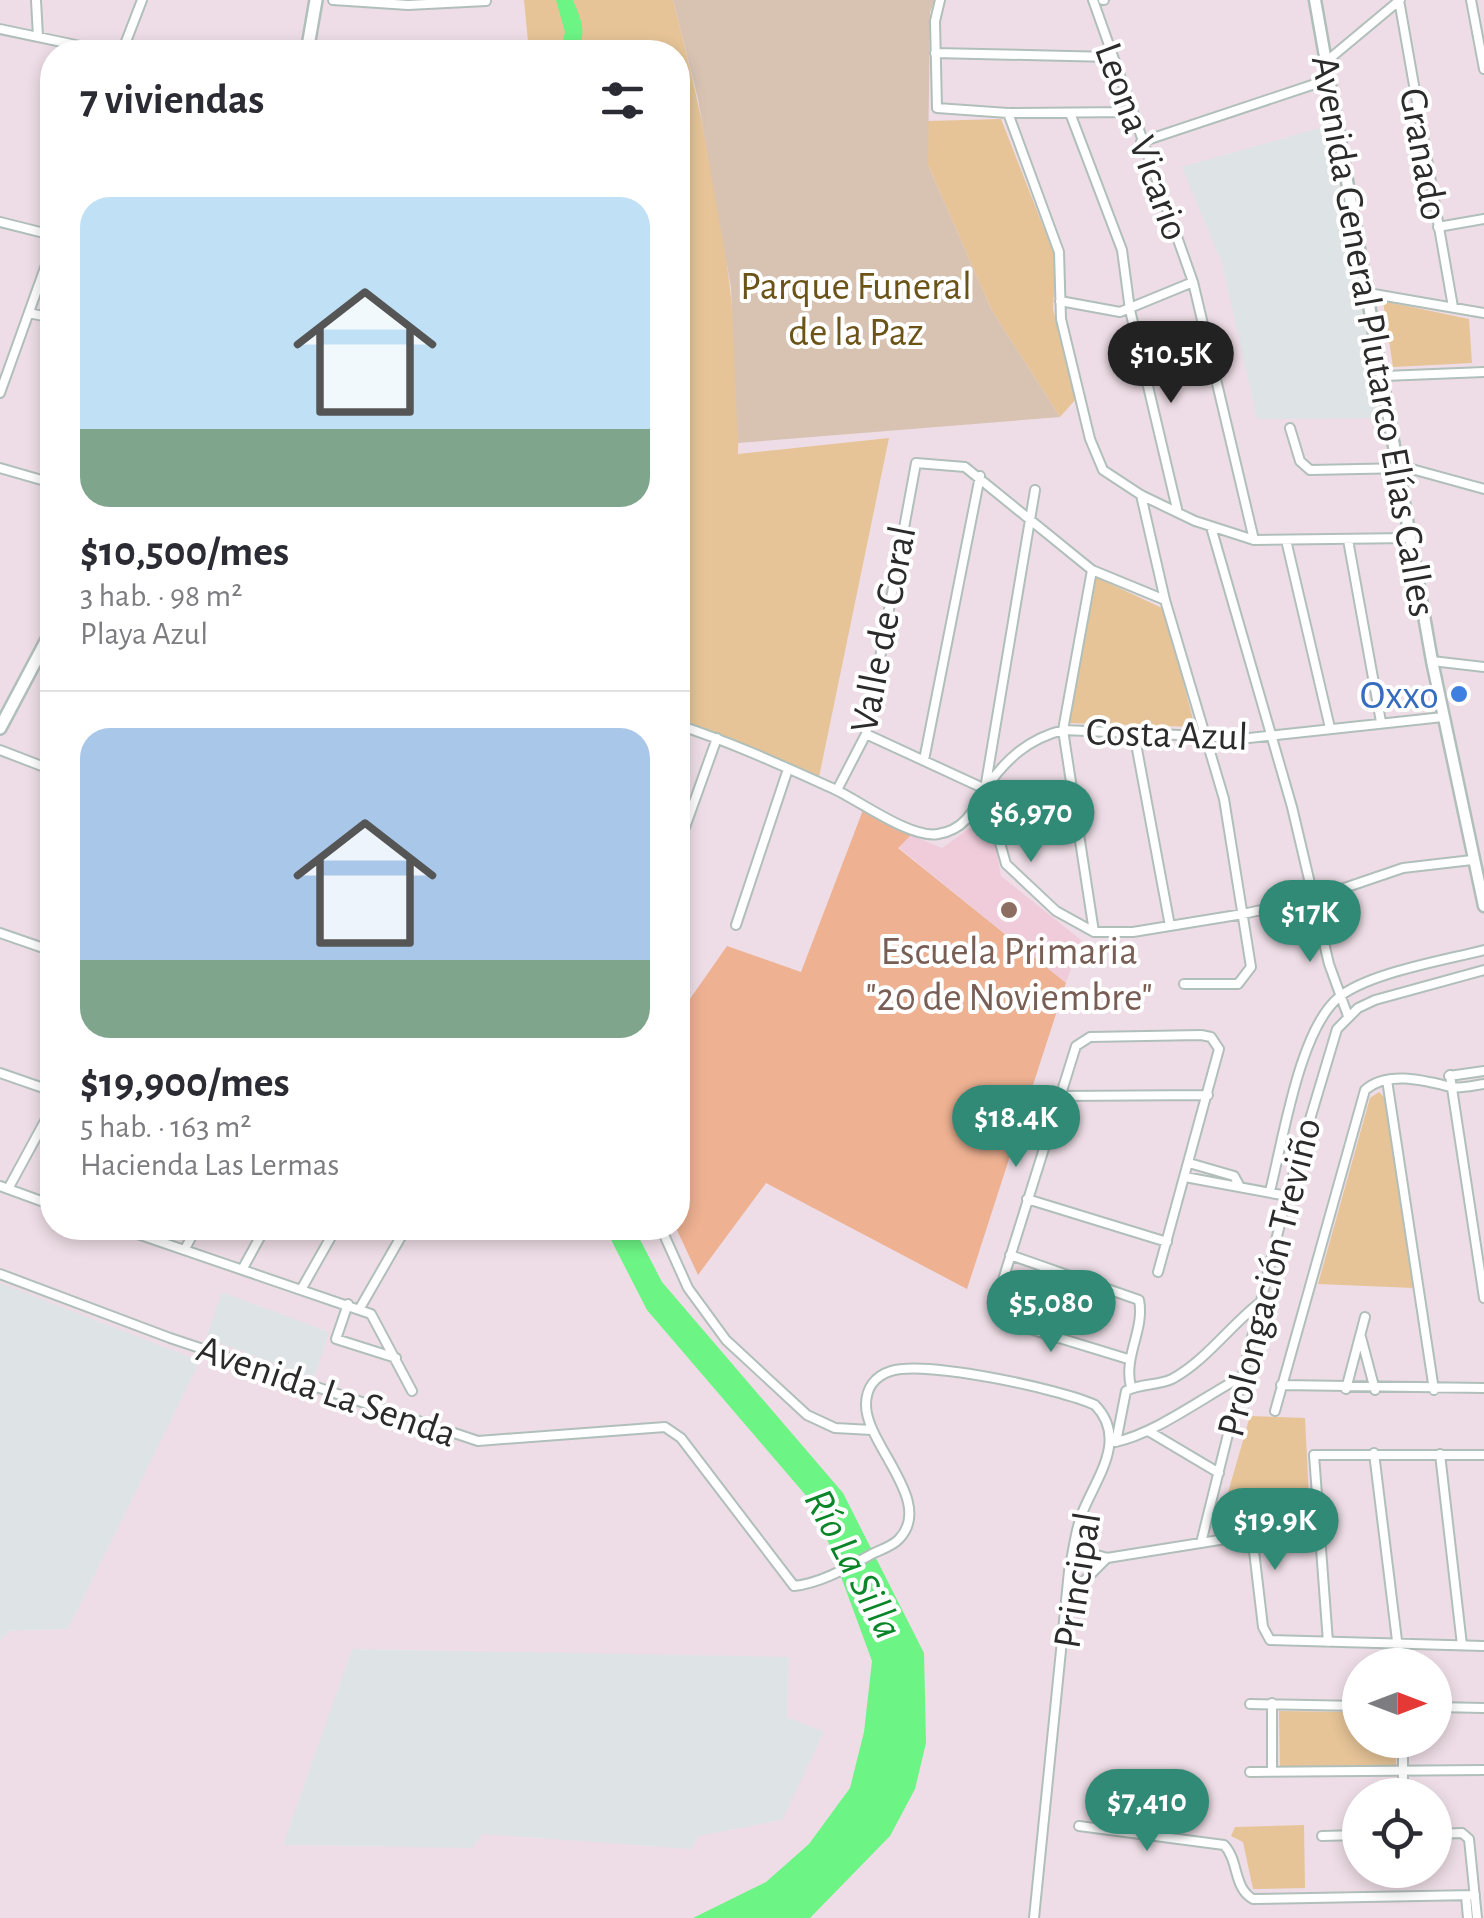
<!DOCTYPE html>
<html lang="es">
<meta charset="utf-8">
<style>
:root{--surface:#fff;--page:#f7f7f7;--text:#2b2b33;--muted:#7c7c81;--line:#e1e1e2;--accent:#318a76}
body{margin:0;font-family:"Alegreya Sans",sans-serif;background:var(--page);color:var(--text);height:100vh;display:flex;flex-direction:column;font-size:38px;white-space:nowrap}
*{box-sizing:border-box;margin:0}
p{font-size:32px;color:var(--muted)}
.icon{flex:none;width:55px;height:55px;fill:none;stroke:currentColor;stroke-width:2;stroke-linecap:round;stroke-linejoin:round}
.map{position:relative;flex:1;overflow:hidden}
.side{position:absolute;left:40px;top:40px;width:650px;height:1200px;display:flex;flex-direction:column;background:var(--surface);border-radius:40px;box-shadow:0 5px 15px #0003}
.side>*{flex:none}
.needle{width:65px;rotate:90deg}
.controls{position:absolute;left:1342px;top:1648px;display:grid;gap:20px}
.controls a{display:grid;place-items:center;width:110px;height:110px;border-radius:50%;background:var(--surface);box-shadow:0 5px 15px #0003;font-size:50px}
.price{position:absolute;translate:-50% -85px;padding:0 22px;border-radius:35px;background:var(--accent);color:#fff;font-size:32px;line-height:65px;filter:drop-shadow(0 2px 5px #0008)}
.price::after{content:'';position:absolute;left:50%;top:60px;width:30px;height:22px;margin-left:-15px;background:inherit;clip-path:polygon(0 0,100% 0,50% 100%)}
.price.selected{background:#222;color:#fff}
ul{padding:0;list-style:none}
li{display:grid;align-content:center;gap:20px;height:530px;padding:0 40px}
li+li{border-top:2px solid var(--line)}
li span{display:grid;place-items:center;height:310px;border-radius:30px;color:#555}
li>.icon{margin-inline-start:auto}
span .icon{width:180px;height:180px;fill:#fffc;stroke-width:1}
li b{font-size:42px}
h2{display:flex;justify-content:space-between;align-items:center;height:120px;padding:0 40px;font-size:42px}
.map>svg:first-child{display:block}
.industrial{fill:#dee4e6}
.education{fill:#f0ccdb}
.green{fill:#e6c497}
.cemetery{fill:#d8c3b3}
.pitch{fill:#eeb192}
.water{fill:#6cf484}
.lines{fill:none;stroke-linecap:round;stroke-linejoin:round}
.minor-casing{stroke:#b1bfbb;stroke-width:12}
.tertiary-casing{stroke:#b1bfbb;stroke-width:15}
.secondary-casing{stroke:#b1bfbb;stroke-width:16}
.minor{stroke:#fff;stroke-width:8}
.tertiary{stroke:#fff;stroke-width:10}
.secondary{stroke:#fff;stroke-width:11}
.shop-dot{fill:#3f7fe0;stroke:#fff;stroke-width:4}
.education-dot{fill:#8d6e63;stroke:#fff;stroke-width:4}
.labels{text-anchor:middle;stroke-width:8;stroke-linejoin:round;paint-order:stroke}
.street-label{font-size:40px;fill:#2b2b2b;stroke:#fff}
.park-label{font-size:40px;fill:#6c5317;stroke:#fff}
.shop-label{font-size:40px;fill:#366cbe;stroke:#fff;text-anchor:end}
.education-label{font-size:40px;fill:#785e54;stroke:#fff}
.water-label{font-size:42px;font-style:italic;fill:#0a8629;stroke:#fff}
</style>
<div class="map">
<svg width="1484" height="1918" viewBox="0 0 1484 1918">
<rect width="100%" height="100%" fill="#eedde6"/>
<!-- industrial -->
<path class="industrial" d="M 1327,126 L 1384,418 L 1257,419 L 1222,263 L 1182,167 Z
M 0,1283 L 200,1361 L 68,1629 L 9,1631 L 0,1641 Z
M 222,1292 L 329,1332 L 314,1378 L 206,1338 Z
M 352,1649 L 789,1657 L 787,1717 L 824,1732 L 782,1820 L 698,1836 L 691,1849 L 483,1834 L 472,1848 L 283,1845 Z"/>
<!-- education -->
<path class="education" d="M 970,828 L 993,829 L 1001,876 L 1081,940 L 1066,983 L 898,847 L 911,835 L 942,848 Z"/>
<!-- green -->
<path class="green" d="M 524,0 L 673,0 C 711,148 742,300 738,454 L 889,438 L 818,782 L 678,725 L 678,52 L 529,52 Z
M 1001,119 L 1056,259 L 1053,309 L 1076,399 L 1060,417 L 991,309 L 928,165 L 928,121 Z
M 1383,301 L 1469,319 L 1472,363 L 1393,367 Z
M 1096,577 L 1164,609 L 1195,727 L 1069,723 Z
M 1379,1092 L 1386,1099 L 1414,1288 L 1318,1284 L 1370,1098 Z
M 1250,1416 L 1305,1418 L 1310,1518 L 1225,1530 L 1219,1524 Z
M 1279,1711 L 1360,1712 L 1360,1740 L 1396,1740 L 1396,1765 L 1280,1768 Z
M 1304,1825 L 1305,1888 L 1253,1889 L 1243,1842 L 1231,1836 L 1235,1827 Z"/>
<!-- cemetery -->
<path class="cemetery" d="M 673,0 L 935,0 L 930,12 L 928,165 L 991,309 L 1060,417 L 738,443 L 731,288 L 698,99 Z"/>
<!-- pitch -->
<path class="pitch" d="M 863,810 L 911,835 L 898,848 L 1066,983 L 967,1289 L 766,1183 L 698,1275 L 676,1228 L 678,1016 L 727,946 L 801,972 Z"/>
<!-- water -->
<path class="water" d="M 556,0 L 573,0 C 581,20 588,32 576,52 L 560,52 L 565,32 Z
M 605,1228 L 634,1228 L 662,1282 L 843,1493 L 924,1653 L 926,1743 L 915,1789 L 890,1836 L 810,1918 L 693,1918 L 766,1882 L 809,1844 L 850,1788 L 864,1732 L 872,1661 L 815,1506 L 647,1310 Z"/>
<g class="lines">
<defs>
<path id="minor" d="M 36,0 L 38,37
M 333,0 L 408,5 L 486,1
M 940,0 L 935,21 L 937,108 L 1008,113 L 1130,112
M 1093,0 L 1193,282 L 1254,540
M 1103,0 L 1104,0
M 1399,0 L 1453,307
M 1471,0 L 1484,69
M 0,29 L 109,52
M 122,52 L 142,0
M 935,53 L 1112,57
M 1328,60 L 1400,0
M 1008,113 L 1059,252 L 1061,319 L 1090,439 L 1103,470 L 1141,495 L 1195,521 L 1254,540 L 1411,538
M 1070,113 L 1122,250 L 1130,310 L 1177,509
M 1141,142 L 1330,79
M 0,222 L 52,235
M 1438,227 L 1484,219
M 1368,293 L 1484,313
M 1060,301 L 1120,312 L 1193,282
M 29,313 L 52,318
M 1384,376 L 1484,372
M 0,393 L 52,248
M 1290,428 L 1300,461 L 1310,470 L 1408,468 L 1484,489
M 0,468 L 52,483
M 1141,495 L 1165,600 L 1224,799 L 1251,967 L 1238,984 L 1184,984
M 1211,527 L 1292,807 L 1329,964 L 1348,1016
M 1286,540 L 1330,728
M 1348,540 L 1381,722
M 1092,570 L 1063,730 L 1094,932
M 1432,661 L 1484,667
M 678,725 C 731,742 783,766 834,789 C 860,801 911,839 938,834 C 965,830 974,810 985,789 L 1035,490
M 1134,733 L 1170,926
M 866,734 L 985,789 C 1006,759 1028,739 1063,730 L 1249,738 L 1443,717
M 0,750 L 52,770
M 924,760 L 980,476
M 985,789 L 1006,864 L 1056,911 L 1094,932 L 1133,932 L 1243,914 L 1312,899 L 1403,868 L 1472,860
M 837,790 L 866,734 L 916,463 L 965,467 L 1092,570 L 1165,600
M 678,847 L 717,738
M 736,925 L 788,769
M 0,933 L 52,951
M 0,1073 L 52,1091
M 1450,1075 L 1484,1298
M 1449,1076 L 1484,1071
M 1387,1080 L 1434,1390
M 1059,1096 L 1208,1095
M 1189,1163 L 1234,1176 L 1239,1185
M 1185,1177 L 1287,1196
M 0,1186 L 52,1205
M 8,1189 L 52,1108
M 1270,1191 C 1283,1141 1299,1031 1338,998 C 1367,973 1446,960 1484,950
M 1027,1199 L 1167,1242
M 120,1228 L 371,1314 L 412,1391
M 661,1228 L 688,1288 L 726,1340 L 807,1415 L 835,1428 L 872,1430
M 185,1249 L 196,1228
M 1010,1255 L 1139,1300 C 1145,1330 1123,1356 1131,1387
M 243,1268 L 265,1228
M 0,1274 L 170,1338 L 478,1441 L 665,1427 L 681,1438 L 794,1586 C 822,1583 848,1567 872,1554 C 880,1550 893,1546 899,1539 C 935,1502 866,1445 866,1405 C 866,1388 875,1376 891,1371 C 926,1360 1060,1389 1095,1405 C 1129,1440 1095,1479 1081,1516 C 1075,1533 1073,1553 1069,1571 L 1034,1918
M 302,1288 L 336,1228
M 348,1304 L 336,1339 L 396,1358
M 360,1308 L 406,1228
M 1361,1337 L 1375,1390
M 1128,1359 L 1007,1322 L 997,1299 L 1076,1046 L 1090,1037 L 1201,1035 L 1211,1037 L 1219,1049 L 1158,1272
M 1281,1385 L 1484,1388
M 1346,1389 L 1365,1317
M 1275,1411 L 1365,1090 C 1388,1070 1426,1081 1451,1087 C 1460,1089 1475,1085 1484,1084
M 1150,1432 L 1219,1473
M 1115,1442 C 1155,1434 1205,1396 1243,1376
M 1116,1442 L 1126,1391 C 1140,1383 1157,1386 1172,1379 C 1207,1360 1231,1324 1263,1300
M 1374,1453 L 1400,1665
M 1440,1454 L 1462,1645
M 1201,1543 L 1287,1196 L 1337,1029 L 1358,1008 L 1375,1000 L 1484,970
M 1074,1548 L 1107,1558 L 1238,1537 L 1254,1551 L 1263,1627 L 1270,1640 L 1484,1646
M 1067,1598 L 1107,1558
M 1328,1642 L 1314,1455 L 1484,1455
M 1272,1703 L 1272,1771
M 1250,1704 L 1360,1706
M 1435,1707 L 1484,1708
M 1403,1740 L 1403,1795
M 1250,1772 L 1484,1770
M 1079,1826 L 1224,1845 C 1239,1860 1233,1888 1253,1899 L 1475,1895
M 1435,1834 L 1462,1833 L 1469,1839 L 1477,1918
M 1322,1836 L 1360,1835
M 1466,1896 L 1468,1918"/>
<path id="tertiary" d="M 1315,0 L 1432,661 L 1484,906"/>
<path id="secondary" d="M 307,52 L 316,0
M 0,728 L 52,630"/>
</defs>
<!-- minor casing -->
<use href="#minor" class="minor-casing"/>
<!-- tertiary casing -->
<use href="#tertiary" class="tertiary-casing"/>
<!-- secondary casing -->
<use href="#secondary" class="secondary-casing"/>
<!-- minor -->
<use href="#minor" class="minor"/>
<!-- tertiary -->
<use href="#tertiary" class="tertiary"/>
<!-- secondary -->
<use href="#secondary" class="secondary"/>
</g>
<!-- markers -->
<circle class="shop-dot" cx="1459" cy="694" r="10"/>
<circle class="education-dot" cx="1009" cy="910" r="10"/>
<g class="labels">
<!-- street labels -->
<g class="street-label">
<text transform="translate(1143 141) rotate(70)" y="14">Leona Vicario</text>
<text transform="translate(1425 154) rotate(80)" y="14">Granado</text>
<text transform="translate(1375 336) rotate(80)" y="14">Avenida General Plutarco Elías Calles</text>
<text transform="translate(882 629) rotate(-79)" y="14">Valle de Coral</text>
<text transform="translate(1167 733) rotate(2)" y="14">Costa Azul</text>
<text transform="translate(1268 1277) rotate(-76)" y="14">Prolongación Treviño</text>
<text transform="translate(327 1390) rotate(19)" y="14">Avenida La Senda</text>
<text transform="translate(1076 1580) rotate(-81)" y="14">Principal</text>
</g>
<!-- park labels -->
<g class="park-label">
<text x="856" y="299">Parque Funeral<tspan x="856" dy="46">de la Paz</tspan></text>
</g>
<!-- shop labels -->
<g class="shop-label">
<text x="1439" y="708">Oxxo</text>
</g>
<!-- education labels -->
<g class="education-label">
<text x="1009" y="964">Escuela Primaria<tspan x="1009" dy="46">"20 de Noviembre"</tspan></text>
</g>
<!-- water labels -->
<g class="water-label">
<text transform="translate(855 1563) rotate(62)" y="15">Río La Silla</text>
</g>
</g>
</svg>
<div class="controls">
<a><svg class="needle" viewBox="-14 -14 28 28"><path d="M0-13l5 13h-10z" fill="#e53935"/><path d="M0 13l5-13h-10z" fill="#7c7c81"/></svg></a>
<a><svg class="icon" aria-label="locate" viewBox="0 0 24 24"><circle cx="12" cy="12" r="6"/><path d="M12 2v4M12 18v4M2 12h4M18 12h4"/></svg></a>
</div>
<b class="price selected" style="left:1171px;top:406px">$10.5K</b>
<b class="price" style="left:1031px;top:865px">$6,970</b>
<b class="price" style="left:1310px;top:965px">$17K</b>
<b class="price" style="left:1016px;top:1170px">$18.4K</b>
<b class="price" style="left:1051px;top:1355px">$5,080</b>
<b class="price" style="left:1275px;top:1573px">$19.9K</b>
<b class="price" style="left:1147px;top:1854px">$7,410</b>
<section class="side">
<h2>7 viviendas<svg class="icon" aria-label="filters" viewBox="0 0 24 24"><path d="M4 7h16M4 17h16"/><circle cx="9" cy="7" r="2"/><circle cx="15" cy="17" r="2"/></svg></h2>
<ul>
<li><span style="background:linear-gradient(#bfe0f5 75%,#7fa58c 0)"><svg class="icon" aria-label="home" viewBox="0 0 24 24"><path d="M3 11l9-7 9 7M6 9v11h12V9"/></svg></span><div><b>$10,500/mes</b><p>3 hab. · 98 m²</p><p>Playa Azul</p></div></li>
<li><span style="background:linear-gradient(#a9c7e8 75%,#7fa58c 0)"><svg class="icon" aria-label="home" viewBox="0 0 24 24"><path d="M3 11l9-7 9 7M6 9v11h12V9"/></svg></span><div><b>$19,900/mes</b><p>5 hab. · 163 m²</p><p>Hacienda Las Lermas</p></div></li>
</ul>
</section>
</div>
